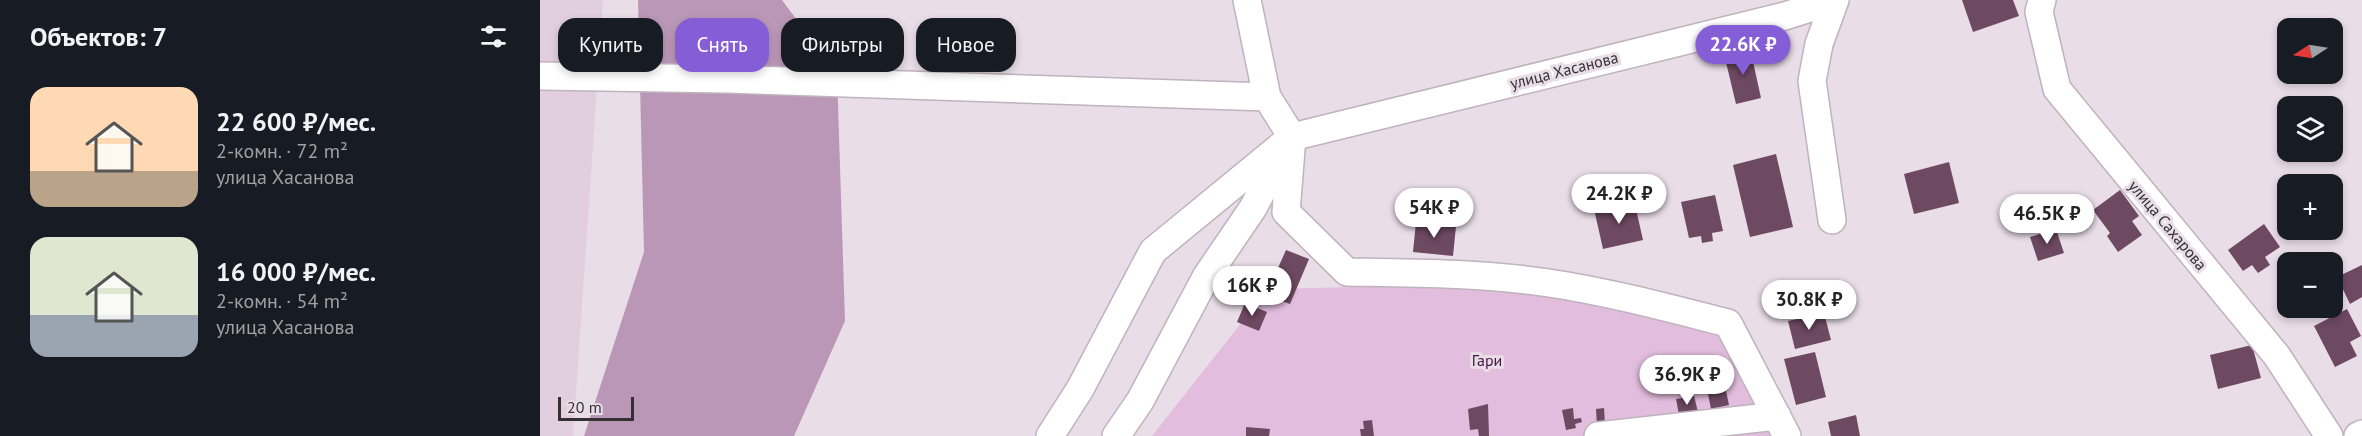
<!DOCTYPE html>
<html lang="ru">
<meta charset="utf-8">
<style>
:root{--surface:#171b24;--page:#242831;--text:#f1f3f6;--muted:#9ea1a6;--accent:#855dd7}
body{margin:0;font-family:"PT Sans",sans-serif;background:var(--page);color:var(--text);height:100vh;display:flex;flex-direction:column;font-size:22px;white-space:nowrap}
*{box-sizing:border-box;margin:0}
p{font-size:20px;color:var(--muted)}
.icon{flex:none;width:33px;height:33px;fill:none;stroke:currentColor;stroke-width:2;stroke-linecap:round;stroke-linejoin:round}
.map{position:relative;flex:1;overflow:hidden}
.sheet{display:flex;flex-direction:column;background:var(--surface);width:540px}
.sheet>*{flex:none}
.guide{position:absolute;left:18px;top:18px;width:570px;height:54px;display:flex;gap:12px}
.needle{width:39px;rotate:258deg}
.tools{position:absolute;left:1737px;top:18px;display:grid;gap:12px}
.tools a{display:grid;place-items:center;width:66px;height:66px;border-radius:12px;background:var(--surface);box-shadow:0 3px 9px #0003;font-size:30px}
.scale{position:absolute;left:18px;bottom:15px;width:76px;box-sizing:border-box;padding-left:6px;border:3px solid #353034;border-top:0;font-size:16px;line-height:21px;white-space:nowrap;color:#353034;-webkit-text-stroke:4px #e9dde7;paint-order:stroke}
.price{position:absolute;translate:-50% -51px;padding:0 14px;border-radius:21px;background:#fff;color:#222;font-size:20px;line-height:39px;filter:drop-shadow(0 2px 3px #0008)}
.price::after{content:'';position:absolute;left:50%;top:36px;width:18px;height:14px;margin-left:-9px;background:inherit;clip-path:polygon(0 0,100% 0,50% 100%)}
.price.selected{background:var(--accent);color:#fff}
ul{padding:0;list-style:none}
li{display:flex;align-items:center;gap:18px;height:150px;padding:0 30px}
li span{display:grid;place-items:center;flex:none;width:168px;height:120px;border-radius:18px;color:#555}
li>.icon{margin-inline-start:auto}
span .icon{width:72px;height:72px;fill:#fffc;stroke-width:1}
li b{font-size:26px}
h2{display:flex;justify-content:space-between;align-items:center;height:72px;padding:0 30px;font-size:26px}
.pill{padding:0 21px;border-radius:18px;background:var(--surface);box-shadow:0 3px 9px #0003;font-size:21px;line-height:54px}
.pill.selected{background:var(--accent);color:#fff}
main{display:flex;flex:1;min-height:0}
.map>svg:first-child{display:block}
.built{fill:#e1cfdf}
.green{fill:#e2bdde}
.forest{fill:#bb97b7}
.building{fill:#6e4962}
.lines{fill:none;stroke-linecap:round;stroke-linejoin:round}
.minor-casing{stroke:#bfb3bd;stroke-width:30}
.minor{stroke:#fff;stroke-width:27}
.labels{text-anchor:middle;stroke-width:6;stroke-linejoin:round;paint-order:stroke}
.street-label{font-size:16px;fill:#353034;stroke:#e9dde7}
.park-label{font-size:16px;fill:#451742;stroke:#e9dde7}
</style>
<main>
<section class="sheet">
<h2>Объектов: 7<svg class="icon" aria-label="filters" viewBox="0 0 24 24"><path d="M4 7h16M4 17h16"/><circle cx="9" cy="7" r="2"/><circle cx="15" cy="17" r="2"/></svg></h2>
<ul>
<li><span style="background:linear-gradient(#ffd9b3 70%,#b9a48a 0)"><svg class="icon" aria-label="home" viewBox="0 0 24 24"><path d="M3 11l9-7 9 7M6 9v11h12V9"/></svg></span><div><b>22 600 ₽/мес.</b><p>2-комн. · 72 m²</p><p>улица Хасанова</p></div></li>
<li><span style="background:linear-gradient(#dfe7d0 65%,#9aa5b1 0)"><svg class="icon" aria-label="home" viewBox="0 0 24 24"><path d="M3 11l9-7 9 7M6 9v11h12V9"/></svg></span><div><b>16 000 ₽/мес.</b><p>2-комн. · 54 m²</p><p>улица Хасанова</p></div></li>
</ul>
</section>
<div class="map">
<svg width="1822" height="436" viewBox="0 0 1822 436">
<rect width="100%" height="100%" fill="#e9dde7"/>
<!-- built -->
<path class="built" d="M 0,0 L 63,0 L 33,436 L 0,436 Z"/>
<!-- green -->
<path class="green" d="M 976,283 L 1181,336 L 1233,436 L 612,436 L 728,289 Z"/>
<!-- forest -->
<path class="forest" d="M 98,0 L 242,0 L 297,74 L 305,321 L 254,436 L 44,436 L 104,252 Z"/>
<!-- building -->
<path class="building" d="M 1422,0 L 1473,0 L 1479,16 L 1433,32 Z
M 1210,48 L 1221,98 L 1196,104 L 1184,54 Z
M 1236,154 L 1253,227 L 1210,237 L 1193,165 Z
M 1409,162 L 1419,203 L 1374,214 L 1364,174 Z
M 1580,190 L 1599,216 L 1592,221 L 1602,235 L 1578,252 L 1567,236 L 1570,233 L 1553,210 Z
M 1175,195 L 1183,231 L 1172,233 L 1173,241 L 1162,243 L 1161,236 L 1149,238 L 1141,202 Z
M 1094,200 L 1103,240 L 1063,249 L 1054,209 Z
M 876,222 L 916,226 L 913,256 L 873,252 Z
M 1724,224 L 1740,247 L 1725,257 L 1730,265 L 1718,273 L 1712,265 L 1703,271 L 1688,250 Z
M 1516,229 L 1524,253 L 1498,261 L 1490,237 Z
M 746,250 L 769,259 L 750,304 L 726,295 Z
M 1822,265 L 1822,297 L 1810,304 L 1797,277 Z
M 705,303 L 727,312 L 719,331 L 697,322 Z
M 1807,309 L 1821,336 L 1810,342 L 1817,356 L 1795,367 L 1774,326 Z
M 1284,313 L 1291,340 L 1255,349 L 1248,321 Z
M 1712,345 L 1721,378 L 1678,389 L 1670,355 Z
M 1275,352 L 1286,397 L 1256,405 L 1244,359 Z
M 1185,386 L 1189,405 L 1171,409 L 1167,389 Z
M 1154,396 L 1158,412 L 1139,415 L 1136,399 Z
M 948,404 L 949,436 L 939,436 L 938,429 L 930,430 L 928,409 Z
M 1033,408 L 1034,419 L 1041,418 L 1042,422 L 1035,424 L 1036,428 L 1026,430 L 1022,410 Z
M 1064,408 L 1065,425 L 1057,426 L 1056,409 Z
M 1316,415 L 1320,436 L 1291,436 L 1288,422 Z
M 832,420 L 834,436 L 821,436 L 820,429 L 824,429 L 823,421 Z
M 706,427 L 730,429 L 729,436 L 706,436 Z"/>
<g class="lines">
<defs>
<path id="minor" d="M 707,0 L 727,97 L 752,137
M 1502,0 L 1499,12 L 1517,89 L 1737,356 L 1789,436
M 0,76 L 187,79 L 727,97
M 752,137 L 746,212 L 807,272 C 874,273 942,273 1009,283 C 1069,292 1128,308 1188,323 L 1247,436
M 1292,220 L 1272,81 L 1279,44 L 1295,0
M 510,436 L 540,389 L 613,251 L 752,137 L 1245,16 L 1295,0
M 576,436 L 600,401 L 666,277 L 713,208 L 745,148
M 1058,436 L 1237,416
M 1818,436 L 1822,434"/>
</defs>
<!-- minor casing -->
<use href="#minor" class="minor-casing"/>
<!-- minor -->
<use href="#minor" class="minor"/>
</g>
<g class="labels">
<!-- street labels -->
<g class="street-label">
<text transform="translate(1024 70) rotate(-14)" y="6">улица Хасанова</text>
<text transform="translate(1628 225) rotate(50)" y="6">улица Сахарова</text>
</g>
<!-- park labels -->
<g class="park-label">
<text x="947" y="366">Гари</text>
</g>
</g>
</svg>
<div class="tools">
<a><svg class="needle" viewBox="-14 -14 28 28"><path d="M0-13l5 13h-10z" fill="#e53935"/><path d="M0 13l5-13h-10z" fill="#9ea1a6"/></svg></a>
<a><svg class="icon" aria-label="layers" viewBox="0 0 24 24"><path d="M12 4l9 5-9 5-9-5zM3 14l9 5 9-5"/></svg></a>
<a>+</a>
<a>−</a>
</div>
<div class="scale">20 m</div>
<b class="price selected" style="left:1203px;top:76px">22.6K ₽</b>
<b class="price" style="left:1079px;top:225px">24.2K ₽</b>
<b class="price" style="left:894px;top:239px">54K ₽</b>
<b class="price" style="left:1507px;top:245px">46.5K ₽</b>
<b class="price" style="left:712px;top:317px">16K ₽</b>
<b class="price" style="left:1269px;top:331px">30.8K ₽</b>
<b class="price" style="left:1147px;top:406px">36.9K ₽</b>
<div class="guide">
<a class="pill">Купить</a>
<a class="pill selected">Снять</a>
<a class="pill">Фильтры</a>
<a class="pill">Новое</a>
</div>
</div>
</main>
